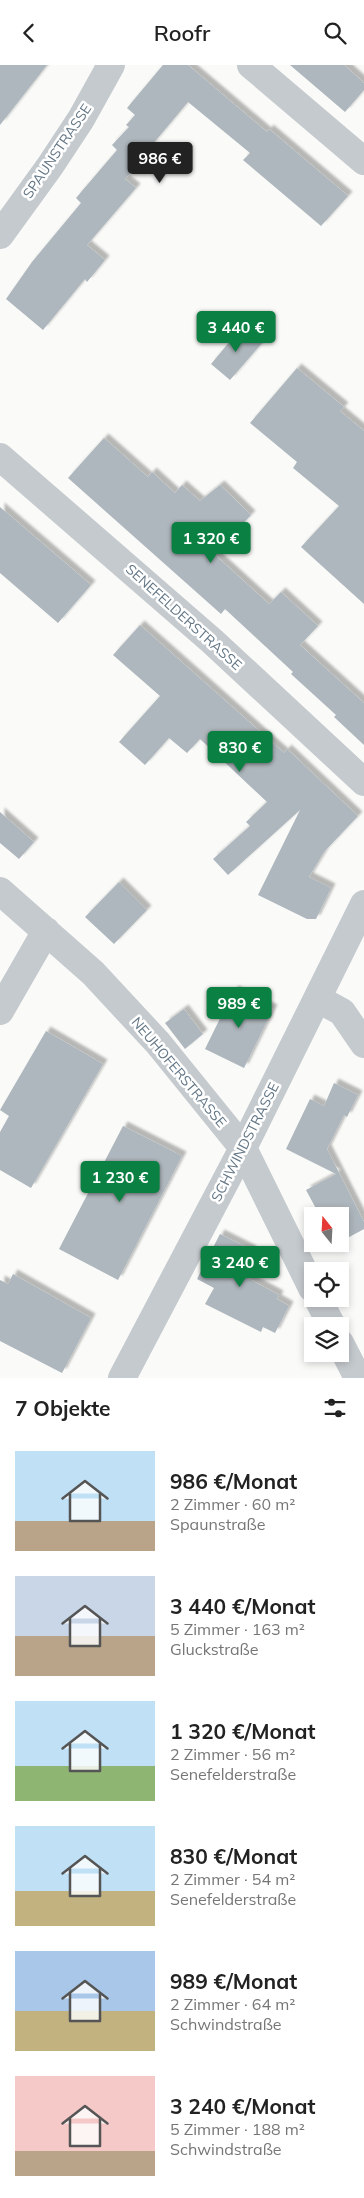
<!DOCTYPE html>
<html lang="de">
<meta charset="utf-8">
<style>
:root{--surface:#fff;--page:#f2f2f2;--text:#222;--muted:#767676;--accent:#0b8043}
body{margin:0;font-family:Mulish,sans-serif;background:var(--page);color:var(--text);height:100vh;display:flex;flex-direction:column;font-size:19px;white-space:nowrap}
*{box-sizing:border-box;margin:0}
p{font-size:16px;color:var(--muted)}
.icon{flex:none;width:28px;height:28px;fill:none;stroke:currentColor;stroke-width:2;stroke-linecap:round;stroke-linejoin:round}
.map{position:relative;height:1313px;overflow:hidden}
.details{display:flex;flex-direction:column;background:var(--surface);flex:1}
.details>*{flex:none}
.needle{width:32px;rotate:342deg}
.buttons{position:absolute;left:304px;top:1142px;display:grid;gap:10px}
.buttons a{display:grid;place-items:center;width:45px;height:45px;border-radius:0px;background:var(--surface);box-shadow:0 2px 8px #0003;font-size:25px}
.price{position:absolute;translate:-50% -42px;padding:0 11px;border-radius:5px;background:var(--accent);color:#fff;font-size:16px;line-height:32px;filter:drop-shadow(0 1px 2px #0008)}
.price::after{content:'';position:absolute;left:50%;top:30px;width:15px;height:11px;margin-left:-8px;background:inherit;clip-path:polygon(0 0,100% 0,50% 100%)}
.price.active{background:#222;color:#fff}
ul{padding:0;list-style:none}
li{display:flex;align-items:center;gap:15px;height:125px;padding:0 15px}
li span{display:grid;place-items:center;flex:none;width:140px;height:100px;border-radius:0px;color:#555}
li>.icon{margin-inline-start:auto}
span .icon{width:60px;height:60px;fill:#fffc;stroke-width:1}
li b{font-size:21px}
h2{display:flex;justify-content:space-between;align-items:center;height:60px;padding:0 15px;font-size:21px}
header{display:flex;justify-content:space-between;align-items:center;height:65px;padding:0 15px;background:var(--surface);font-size:22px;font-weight:600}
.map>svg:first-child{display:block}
.building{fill:#aeb7bd;filter:url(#shadow)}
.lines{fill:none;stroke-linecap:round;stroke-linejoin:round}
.street{stroke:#c5cace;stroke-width:28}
.labels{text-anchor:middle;stroke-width:5;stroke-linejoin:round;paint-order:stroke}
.street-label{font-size:14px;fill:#637685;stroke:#fff}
</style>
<header><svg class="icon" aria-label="back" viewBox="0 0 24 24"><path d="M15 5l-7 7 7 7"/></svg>Roofr<svg class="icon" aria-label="search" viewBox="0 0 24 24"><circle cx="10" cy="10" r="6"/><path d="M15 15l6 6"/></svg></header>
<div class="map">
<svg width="364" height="1313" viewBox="0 0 364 1313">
<defs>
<filter id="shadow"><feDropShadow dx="4.5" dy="-4.5" stdDeviation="1" flood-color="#0004"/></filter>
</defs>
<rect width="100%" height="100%" fill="#fafaf8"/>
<!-- building -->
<path class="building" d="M 0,0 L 47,0 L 0,60 Z
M 163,0 L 188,0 L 267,67 L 269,64 L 348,131 L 321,161 L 243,95 L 250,88 L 188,37 L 146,87 L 148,89 L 125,114 L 136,123 L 87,180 L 105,195 L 87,217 L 85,214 L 43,265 L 6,234 L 32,197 L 81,138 L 76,133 L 117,85 L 112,80 L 129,62 L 126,60 L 135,50 L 127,43 Z
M 290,0 L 344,0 L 364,18 L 364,25 L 345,47 Z
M 242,262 L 262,278 L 230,315 L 211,299 Z
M 297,303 L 344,342 L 340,346 L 364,366 L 364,539 L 301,482 L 339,441 L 293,403 L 297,397 L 250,358 Z
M 104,373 L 148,412 L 152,407 L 175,428 L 182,420 L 200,436 L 220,420 L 251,450 L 214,489 L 269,539 L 281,527 L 318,561 L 300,580 L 364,638 L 364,680 L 334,652 L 336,650 L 291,609 L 293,607 L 225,544 L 221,549 L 68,413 Z
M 0,442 L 91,520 L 58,558 L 0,508 Z
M 140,560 L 284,688 L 287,684 L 358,751 L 324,787 L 309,812 L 331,823 L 316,854 L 307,854 L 258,830 L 300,745 L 228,810 L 213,794 L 250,761 L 246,757 L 267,737 L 200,674 L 187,688 L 169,673 L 145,700 L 119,677 L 160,631 L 113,590 Z
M 0,747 L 34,777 L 19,794 L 0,778 Z
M 119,817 L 147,845 L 114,879 L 85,852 Z
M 234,925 L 273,944 L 244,1003 L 205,984 Z
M 184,944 L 203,969 L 185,984 L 165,958 Z
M 46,966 L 103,999 L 31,1123 L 0,1105 L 0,1067 L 9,1051 L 0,1045 Z
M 334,1018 L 358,1030 L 347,1052 L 344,1050 L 327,1084 L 364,1157 L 364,1164 L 340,1177 L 340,1151 L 320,1151 L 306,1125 L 336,1109 L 286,1084 L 310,1034 L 324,1041 Z
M 123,1061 L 182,1091 L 118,1215 L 59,1184 Z
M 220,1169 L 252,1185 L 240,1209 L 279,1230 L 277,1234 L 289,1241 L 275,1268 L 263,1262 L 261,1267 L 205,1239 L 214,1223 L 197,1214 Z
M 13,1209 L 91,1253 L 62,1308 L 0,1276 L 0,1215 L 8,1219 Z"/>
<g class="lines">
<!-- street -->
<path class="street" d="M 251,0 L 364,96
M 0,170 L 50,101 L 81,54 L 111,0
M 0,392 L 212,576 L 364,717
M 0,826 L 93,908 L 158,978 L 243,1083 L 312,1223
M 318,934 L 342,947 L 364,979
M 0,946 L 46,866
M 318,1234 L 332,1261
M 340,1278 L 358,1313
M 122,1313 L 243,1083 L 364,839"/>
</g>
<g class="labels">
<!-- street labels -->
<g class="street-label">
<text transform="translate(57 86) rotate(-56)" y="5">SPAUNSTRASSE</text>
<text transform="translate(184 552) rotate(42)" y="5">SENEFELDERSTRASSE</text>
<text transform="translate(179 1007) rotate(50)" y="5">NEUHOFERSTRASSE</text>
<text transform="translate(245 1077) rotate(-63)" y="5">SCHWINDSTRASSE</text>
</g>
</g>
</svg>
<div class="buttons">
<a><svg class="needle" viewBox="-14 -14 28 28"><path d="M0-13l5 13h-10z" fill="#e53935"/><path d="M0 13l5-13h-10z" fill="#767676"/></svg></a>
<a><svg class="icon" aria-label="locate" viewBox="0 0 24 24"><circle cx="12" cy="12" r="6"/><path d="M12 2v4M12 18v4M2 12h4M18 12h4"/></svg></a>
<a><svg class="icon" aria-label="layers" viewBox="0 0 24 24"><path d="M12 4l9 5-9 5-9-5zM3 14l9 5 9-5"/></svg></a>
</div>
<b class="price active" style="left:160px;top:119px">986 €</b>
<b class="price" style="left:236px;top:288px">3 440 €</b>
<b class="price" style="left:211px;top:499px">1 320 €</b>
<b class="price" style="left:240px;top:708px">830 €</b>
<b class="price" style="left:239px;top:964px">989 €</b>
<b class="price" style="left:120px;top:1138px">1 230 €</b>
<b class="price" style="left:240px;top:1223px">3 240 €</b>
</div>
<section class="details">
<h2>7 Objekte<svg class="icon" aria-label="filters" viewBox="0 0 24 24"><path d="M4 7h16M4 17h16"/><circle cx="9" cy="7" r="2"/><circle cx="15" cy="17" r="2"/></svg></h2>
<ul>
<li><span style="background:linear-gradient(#bfe0f5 70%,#b9a48a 0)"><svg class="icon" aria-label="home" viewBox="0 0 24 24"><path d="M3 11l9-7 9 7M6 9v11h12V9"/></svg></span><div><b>986 €/Monat</b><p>2 Zimmer · 60 m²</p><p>Spaunstraße</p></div></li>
<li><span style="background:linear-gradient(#c9d6e8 60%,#b9a48a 0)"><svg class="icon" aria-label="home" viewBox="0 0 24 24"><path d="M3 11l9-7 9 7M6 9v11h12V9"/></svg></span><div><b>3 440 €/Monat</b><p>5 Zimmer · 163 m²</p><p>Gluckstraße</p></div></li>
<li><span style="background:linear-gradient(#bfe0f5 65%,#8fb573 0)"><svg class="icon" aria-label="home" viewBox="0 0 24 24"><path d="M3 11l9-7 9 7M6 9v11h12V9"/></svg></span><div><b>1 320 €/Monat</b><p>2 Zimmer · 56 m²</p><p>Senefelderstraße</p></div></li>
<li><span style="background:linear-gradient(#bfe0f5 65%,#c2b280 0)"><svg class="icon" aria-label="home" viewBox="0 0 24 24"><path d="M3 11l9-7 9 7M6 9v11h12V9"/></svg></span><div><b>830 €/Monat</b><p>2 Zimmer · 54 m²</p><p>Senefelderstraße</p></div></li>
<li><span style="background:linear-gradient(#a9c7e8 60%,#c2b280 0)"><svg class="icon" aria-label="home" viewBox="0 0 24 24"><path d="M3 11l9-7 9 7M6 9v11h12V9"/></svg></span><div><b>989 €/Monat</b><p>2 Zimmer · 64 m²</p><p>Schwindstraße</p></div></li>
<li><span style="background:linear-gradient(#f6c9c9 75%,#b9a48a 0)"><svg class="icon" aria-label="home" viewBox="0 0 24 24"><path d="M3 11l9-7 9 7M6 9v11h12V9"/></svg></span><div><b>3 240 €/Monat</b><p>5 Zimmer · 188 m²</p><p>Schwindstraße</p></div></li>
</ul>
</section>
